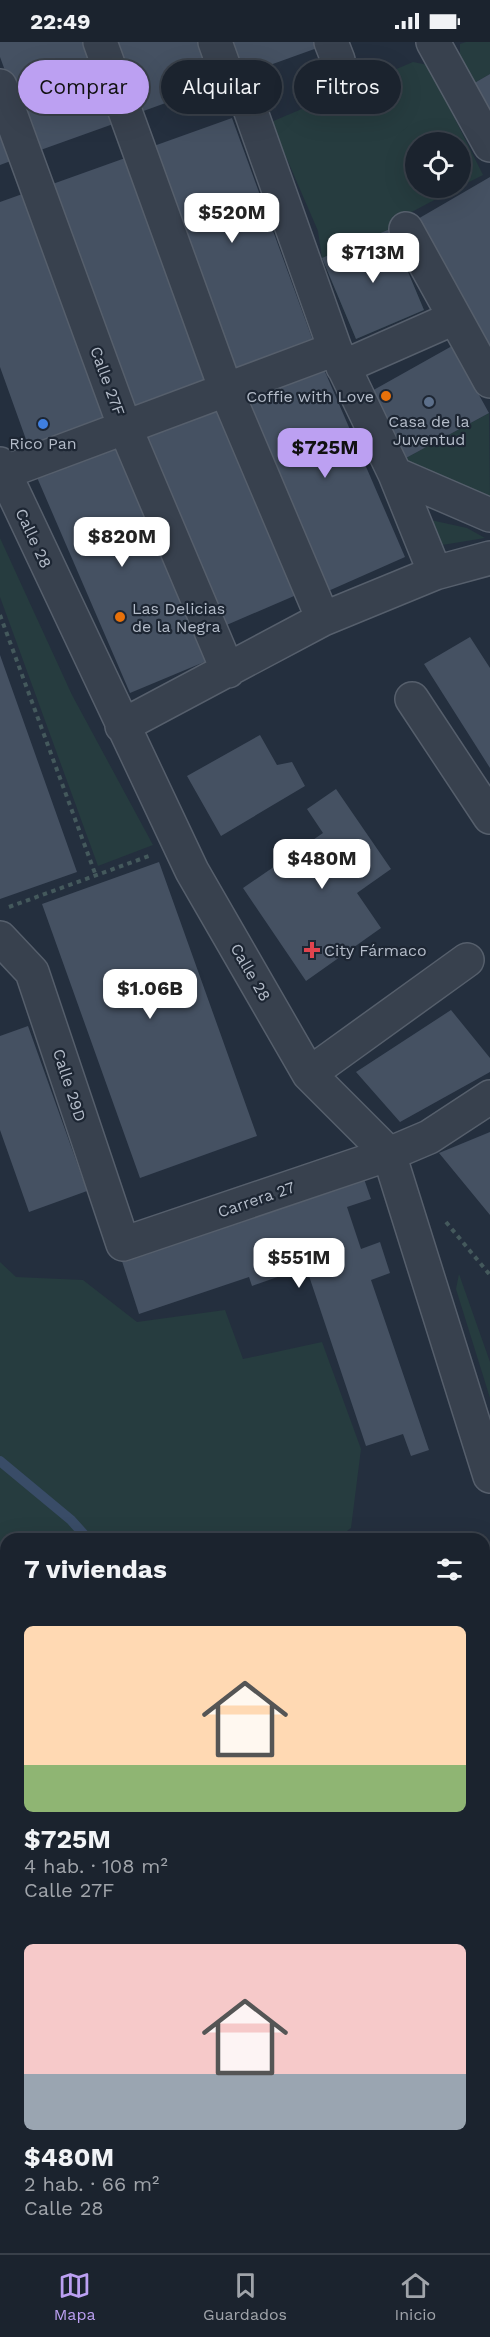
<!DOCTYPE html>
<html lang="es">
<meta charset="utf-8">
<style>
:root{--surface:#1b232e;--page:#282f3a;--text:#f1f3f6;--muted:#a0a4aa;--line:#39404a;--accent:#bca0f2}
body{margin:0;font-family:"Work Sans",sans-serif;background:var(--page);color:var(--text);height:100vh;display:flex;flex-direction:column;font-size:22px;white-space:nowrap}
*{box-sizing:border-box;margin:0}
p{font-size:20px;color:var(--muted)}
.icon{flex:none;width:33px;height:33px;fill:none;stroke:currentColor;stroke-width:2;stroke-linecap:round;stroke-linejoin:round}
.map{position:relative;flex:1;overflow:hidden}
.details{position:absolute;left:0px;top:1491px;width:490px;height:720px;display:flex;flex-direction:column;background:var(--surface);border-radius:18px 18px 0 0;box-shadow:0 6px 24px #0002,0 0 0 2px var(--line)}
.details>*{flex:none}
.banner{position:absolute;left:18px;top:18px;width:454px;height:54px;display:flex;gap:12px}
.tools{position:absolute;left:405px;top:90px;display:grid;gap:12px}
.tools a{display:grid;place-items:center;width:66px;height:66px;border-radius:50%;background:var(--surface);box-shadow:0 6px 24px #0002,0 0 0 2px var(--line);font-size:30px}
.price{position:absolute;translate:-50% -51px;padding:0 14px;border-radius:12px;background:#fff;color:#222;font-size:20px;line-height:39px;filter:drop-shadow(0 2px 3px #0008)}
.price::after{content:'';position:absolute;left:50%;top:36px;width:18px;height:14px;margin-left:-9px;background:inherit;clip-path:polygon(0 0,100% 0,50% 100%)}
.price.on{background:var(--accent);color:#111}
ul{padding:0;list-style:none}
li{display:grid;align-content:center;gap:12px;height:318px;padding:0 24px}
li span{display:grid;place-items:center;height:186px;border-radius:9px;color:#555}
li>.icon{margin-inline-start:auto}
span .icon{width:108px;height:108px;fill:#fffc;stroke-width:1}
li b{font-size:26px}
h2{display:flex;justify-content:space-between;align-items:center;height:72px;padding:0 24px;font-size:26px}
.chip{padding:0 21px;border-radius:27px;background:var(--surface);box-shadow:0 6px 24px #0002,0 0 0 2px var(--line);font-size:21px;line-height:54px}
.chip.on{background:var(--accent);color:#111}
.status{display:flex;justify-content:space-between;align-items:center;height:42px;padding:0 30px;background:var(--surface);direction:ltr}
.status svg{height:16px;fill:currentColor}
.tabs{display:flex;justify-content:space-around;align-items:center;height:84px;border-top:2px solid var(--line);background:var(--surface);font-size:16px;color:var(--muted)}
.tabs a{display:grid;justify-items:center;gap:3px}
.tabs .on{color:var(--accent)}
.map>svg:first-child{display:block}
.green{fill:#263c3f}
.lines{fill:none;stroke-linecap:round;stroke-linejoin:round}
.stream{stroke:#394c67;stroke-width:10}
.building{fill:#455162}
.minor-casing{stroke:#565f6c;stroke-width:36}
.path{stroke:#44595c;stroke-width:4;stroke-dasharray:4.5 4.5;stroke-linecap:butt}
.minor{stroke:#38414e;stroke-width:33}
.food-dot{fill:#e8710a;stroke:#1d2633;stroke-width:2}
.service-dot{fill:#5c6f8a;stroke:#1d2633;stroke-width:2}
.shop-dot{fill:#3f7fe0;stroke:#1d2633;stroke-width:2}
.health-dot{fill:#e0444e;stroke:#1d2633;stroke-width:2}
.labels{text-anchor:middle;stroke-width:4.5;stroke-linejoin:round;paint-order:stroke}
.street-label{font-size:16px;fill:#b4bcc9;stroke:#1d2633}
.poi-label{font-size:16px;fill:#b4bcc9;stroke:#1d2633}
</style>
<div class="status"><b>22:49</b><svg viewBox="0 0 49 12"><path d="M0 12V9h3v3zM5 12V6h3v6zM10 12V3h3v9zM15 12V0h3v12zM26 1h20v11H26zM47 4h2v5h-2z"/></svg></div>
<div class="map">
<svg width="490" height="2211" viewBox="0 0 490 2211">
<rect width="100%" height="100%" fill="#242f3e"/>
<!-- green -->
<path class="green" d="M 466,0 L 490,0 L 490,32 L 471,43 L 460,19 L 460,2 Z
M 413,20 L 428,23 L 483,133 L 461,144 L 460,100 L 416,100 L 416,146 L 457,146 L 406,173 L 390,187 L 424,268 L 356,297 L 322,216 L 318,189 L 271,80 Z
M 489,371 L 490,458 L 412,426 L 406,416 Z
M 426,477 L 467,486 L 485,496 L 436,504 Z
M 0,496 L 72,653 L 153,803 L 98,824 L 0,555 Z
M 0,1220 L 16,1235 L 83,1238 L 137,1280 L 225,1268 L 243,1317 L 322,1300 L 361,1407 L 351,1486 L 336,1497 L 6,1497 L 6,2205 L 296,2205 L 301,2211 L 0,2211 Z
M 459,1232 L 490,1320 L 490,1356 L 456,1247 Z
M 485,1844 L 490,1857 L 490,1945 L 485,2000 Z"/>
<g class="lines">
<!-- stream -->
<path class="stream" d="M 0,1419 L 71,1478 L 88,1497"/>
</g>
<!-- building -->
<path class="building" d="M 0,0 L 86,0 L 116,81 L 35,110 L 0,15 Z
M 111,0 L 203,0 L 218,42 L 138,71 Z
M 227,0 L 318,0 L 320,5 L 239,34 Z
M 490,32 L 490,76 L 471,43 Z
M 0,72 L 16,117 L 0,123 Z
M 232,76 L 313,299 L 232,329 L 151,105 Z
M 128,115 L 209,338 L 128,367 L 47,144 Z
M 490,135 L 490,307 L 416,178 Z
M 28,150 L 109,374 L 28,403 L 0,325 L 0,160 Z
M 390,187 L 424,268 L 356,297 L 322,216 Z
M 452,304 L 489,371 L 406,416 L 370,350 Z
M 323,325 L 405,515 L 326,550 L 244,359 Z
M 218,360 L 301,551 L 222,585 L 140,394 Z
M 115,400 L 209,618 L 130,651 L 36,433 Z
M 470,595 L 490,626 L 490,726 L 424,622 Z
M 0,613 L 77,830 L 0,857 Z
M 260,693 L 277,723 L 292,720 L 305,744 L 221,794 L 187,734 Z
M 336,747 L 391,827 L 357,851 L 381,886 L 306,939 L 243,846 L 323,791 L 307,767 Z
M 159,820 L 257,1094 L 140,1136 L 42,862 Z
M 451,968 L 490,1016 L 490,1030 L 400,1080 L 356,1030 Z
M 28,984 L 87,1149 L 29,1170 L 0,1088 L 0,994 Z
M 490,1090 L 490,1173 L 439,1111 Z
M 362,1131 L 371,1157 L 347,1165 L 361,1207 L 380,1200 L 390,1231 L 371,1238 L 429,1408 L 411,1414 L 403,1392 L 366,1404 L 306,1225 L 252,1244 L 249,1235 L 139,1272 L 120,1213 Z
M 490,1662 L 490,1818 L 484,1818 L 484,1663 Z"/>
<g class="lines">
<defs>
<path id="minor" d="M 100,0 L 226,348 L 323,577
M 215,0 L 235,56
M 331,0 L 338,18
M 433,0 L 490,103
M 0,44 L 124,383 L 228,629
M 245,53 L 335,307 L 395,432 L 435,531
M 406,187 L 490,339
M 343,325 L 454,276
M 0,422 L 192,829 L 309,1032 L 389,1112 L 490,1434
M 3,431 L 335,307
M 395,432 L 490,473
M 412,657 L 490,775
M 122,684 L 323,577 L 435,531 L 490,516
M 0,896 L 32,930 L 123,1202 L 389,1112 L 429,1095 L 490,1055
M 309,1032 L 467,918"/>
</defs>
<!-- minor casing -->
<use href="#minor" class="minor-casing"/>
<!-- path -->
<path class="path" d="M 0,573 L 96,834
M 9,865 L 149,814
M 446,1180 L 490,1233"/>
<!-- minor -->
<use href="#minor" class="minor"/>
</g>
<!-- markers -->
<g class="food-dot">
<circle cx="386" cy="354" r="6"/>
<circle cx="120" cy="575" r="6"/>
</g>
<circle class="service-dot" cx="429" cy="360" r="6"/>
<circle class="shop-dot" cx="43" cy="382" r="6"/>
<path class="health-dot" d="M309 899h6v6h6v6h-6v6h-6v-6h-6v-6h6z"/>
<g class="labels">
<!-- street labels -->
<g class="street-label">
<text transform="translate(108 339) rotate(70)" y="6">Calle 27F</text>
<text transform="translate(34 496) rotate(65)" y="6">Calle 28</text>
<text transform="translate(251 930) rotate(60)" y="6">Calle 28</text>
<text transform="translate(70 1043) rotate(72)" y="6">Calle 29D</text>
<text transform="translate(256 1157) rotate(-19)" y="6">Carrera 27</text>
</g>
<!-- poi labels -->
<g class="poi-label">
<text x="374" y="360" text-anchor="end">Coffie with Love</text>
<text x="429" y="385">Casa de la<tspan x="429" dy="18">Juventud</tspan></text>
<text x="43" y="407">Rico Pan</text>
<text x="132" y="572" text-anchor="start">Las Delicias<tspan x="132" dy="18">de la Negra</tspan></text>
<text x="324" y="914" text-anchor="start">City Fármaco</text>
</g>
</g>
</svg>
<div class="tools">
<a><svg class="icon" aria-label="locate" viewBox="0 0 24 24"><circle cx="12" cy="12" r="6"/><path d="M12 2v4M12 18v4M2 12h4M18 12h4"/></svg></a>
</div>
<b class="price" style="left:232px;top:202px">$520M</b>
<b class="price" style="left:373px;top:242px">$713M</b>
<b class="price on" style="left:325px;top:437px">$725M</b>
<b class="price" style="left:122px;top:526px">$820M</b>
<b class="price" style="left:322px;top:848px">$480M</b>
<b class="price" style="left:150px;top:978px">$1.06B</b>
<b class="price" style="left:299px;top:1247px">$551M</b>
<div class="banner">
<a class="chip on">Comprar</a>
<a class="chip">Alquilar</a>
<a class="chip">Filtros</a>
</div>
<section class="details">
<h2>7 viviendas<svg class="icon" aria-label="filters" viewBox="0 0 24 24"><path d="M4 7h16M4 17h16"/><circle cx="9" cy="7" r="2"/><circle cx="15" cy="17" r="2"/></svg></h2>
<ul>
<li><span style="background:linear-gradient(#ffd9b3 75%,#8fb573 0)"><svg class="icon" aria-label="home" viewBox="0 0 24 24"><path d="M3 11l9-7 9 7M6 9v11h12V9"/></svg></span><div><b>$725M</b><p>4 hab. · 108 m²</p><p>Calle 27F</p></div></li>
<li><span style="background:linear-gradient(#f6c9c9 70%,#9aa5b1 0)"><svg class="icon" aria-label="home" viewBox="0 0 24 24"><path d="M3 11l9-7 9 7M6 9v11h12V9"/></svg></span><div><b>$480M</b><p>2 hab. · 66 m²</p><p>Calle 28</p></div></li>
</ul>
</section>
</div>
<nav class="tabs">
<a class="on"><svg class="icon" aria-label="map" viewBox="0 0 24 24"><path d="M3 6l6-2 6 2 6-2v14l-6 2-6-2-6 2zM9 4v14M15 6v14"/></svg>Mapa</a>
<a><svg class="icon" aria-label="saved" viewBox="0 0 24 24"><path d="M7 4h10v16l-5-4-5 4z"/></svg>Guardados</a>
<a><svg class="icon" aria-label="home" viewBox="0 0 24 24"><path d="M3 11l9-7 9 7M6 9v11h12V9"/></svg>Inicio</a>
</nav>
